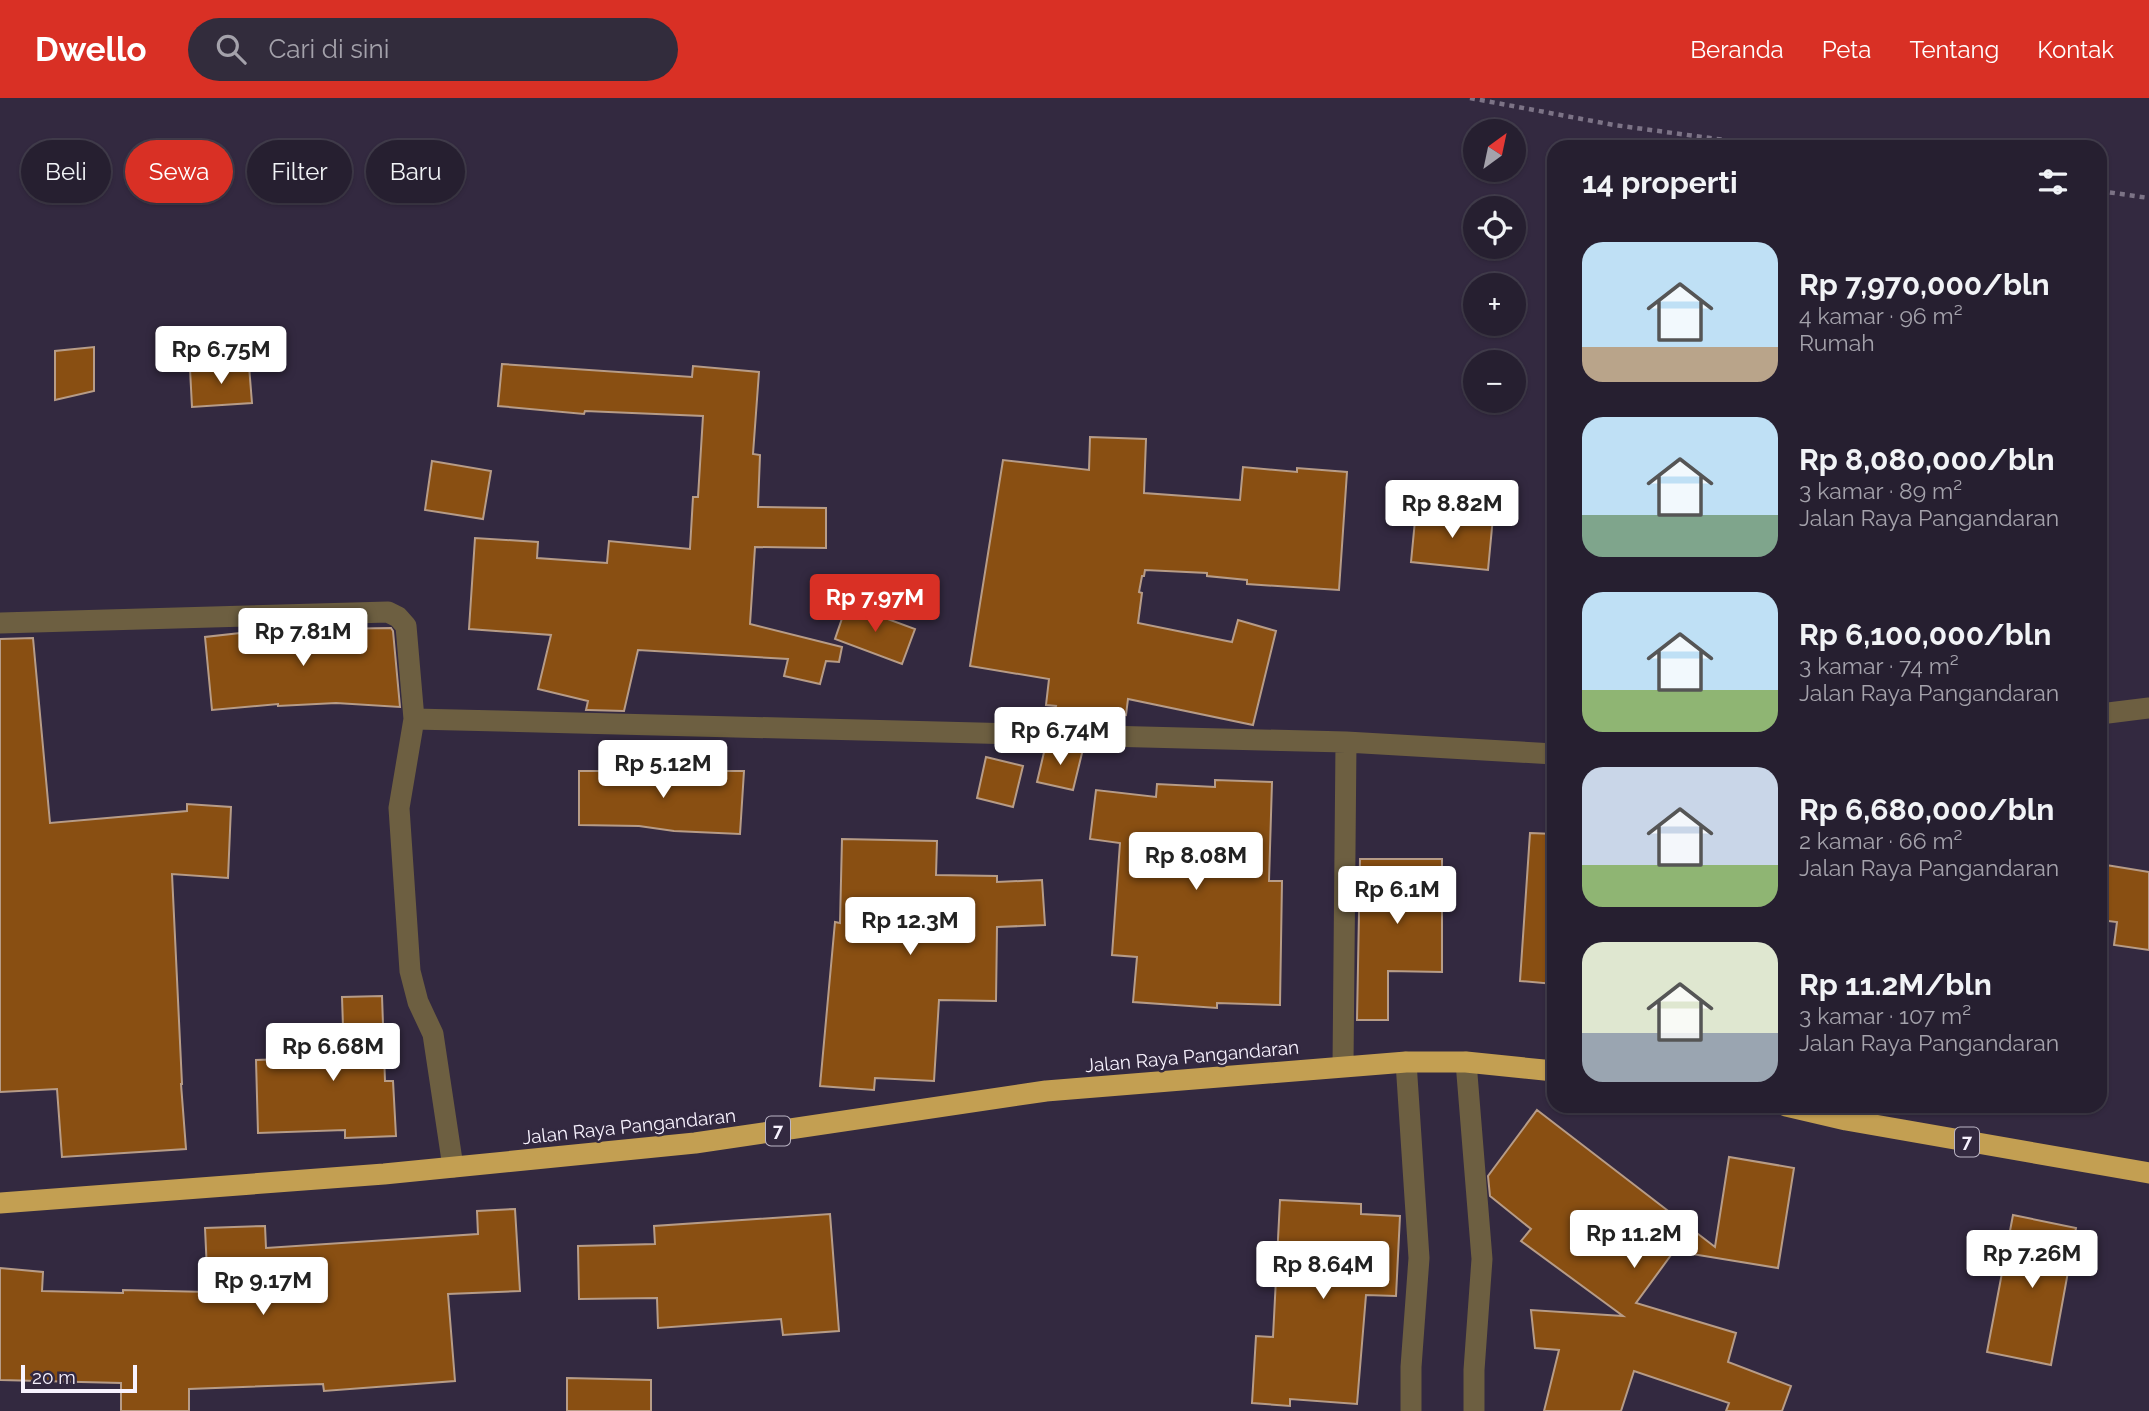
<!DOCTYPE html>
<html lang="id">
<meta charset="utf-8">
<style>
:root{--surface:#261f30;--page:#322c3c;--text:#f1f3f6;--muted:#a4a2ab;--line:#423d4c;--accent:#d93025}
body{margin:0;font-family:Raleway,sans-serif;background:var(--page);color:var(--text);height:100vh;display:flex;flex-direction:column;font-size:26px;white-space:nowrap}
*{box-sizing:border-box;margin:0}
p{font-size:23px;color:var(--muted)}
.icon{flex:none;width:38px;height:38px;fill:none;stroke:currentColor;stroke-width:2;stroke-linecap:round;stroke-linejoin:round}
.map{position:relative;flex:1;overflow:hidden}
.side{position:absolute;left:1547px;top:42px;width:560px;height:973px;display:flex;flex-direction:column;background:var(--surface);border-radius:21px;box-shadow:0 2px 5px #0004,0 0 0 2px var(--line)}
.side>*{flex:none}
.top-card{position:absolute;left:21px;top:42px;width:665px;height:63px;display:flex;gap:14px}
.needle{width:46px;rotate:33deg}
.fabs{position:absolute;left:1463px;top:21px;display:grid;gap:14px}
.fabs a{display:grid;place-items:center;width:63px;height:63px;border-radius:50%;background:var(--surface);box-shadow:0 2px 5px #0004,0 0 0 2px var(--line);font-size:35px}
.scale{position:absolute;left:21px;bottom:18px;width:116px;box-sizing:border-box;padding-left:7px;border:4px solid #f7f2fe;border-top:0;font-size:19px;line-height:24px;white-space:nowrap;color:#f7f2fe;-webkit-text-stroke:5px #332940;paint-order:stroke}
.price{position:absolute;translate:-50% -60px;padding:0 16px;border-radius:7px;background:#fff;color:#222;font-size:23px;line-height:46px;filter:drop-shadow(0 2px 4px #0008)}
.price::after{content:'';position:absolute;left:50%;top:42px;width:21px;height:16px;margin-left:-10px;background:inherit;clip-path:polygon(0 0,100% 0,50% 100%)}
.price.on{background:var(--accent);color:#fff}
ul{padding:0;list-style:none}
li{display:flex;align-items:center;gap:21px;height:175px;padding:0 35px}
li span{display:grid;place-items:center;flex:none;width:196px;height:140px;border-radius:21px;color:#555}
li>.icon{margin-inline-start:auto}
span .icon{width:84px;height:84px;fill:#fffc;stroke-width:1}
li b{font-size:30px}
h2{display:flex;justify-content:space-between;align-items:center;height:84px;padding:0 35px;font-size:30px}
.tag{padding:0 24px;border-radius:32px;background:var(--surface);box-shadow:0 2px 5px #0004,0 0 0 2px var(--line);font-size:24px;line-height:63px}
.tag.on{background:var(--accent);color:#fff}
header{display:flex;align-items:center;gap:42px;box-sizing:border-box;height:98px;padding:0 35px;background:var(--accent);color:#fff}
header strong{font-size:33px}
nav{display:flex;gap:38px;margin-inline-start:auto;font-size:24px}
.search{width:490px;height:63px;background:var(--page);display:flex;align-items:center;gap:18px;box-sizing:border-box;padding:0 24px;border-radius:38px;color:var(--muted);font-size:26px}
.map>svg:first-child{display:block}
.building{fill:#894f12;stroke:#b79c87;stroke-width:2}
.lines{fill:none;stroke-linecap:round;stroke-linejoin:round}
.path{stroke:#7c7386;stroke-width:4.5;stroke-dasharray:5 5;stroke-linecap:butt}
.minor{stroke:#6d5f41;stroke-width:21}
.highway{stroke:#c39f52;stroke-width:21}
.labels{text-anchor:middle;stroke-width:5;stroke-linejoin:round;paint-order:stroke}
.shield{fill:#332940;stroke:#bcb6c5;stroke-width:2}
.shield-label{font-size:18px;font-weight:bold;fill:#f7f2fe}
.street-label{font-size:19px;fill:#f7f2fe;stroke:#332940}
</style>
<header>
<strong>Dwello</strong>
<div class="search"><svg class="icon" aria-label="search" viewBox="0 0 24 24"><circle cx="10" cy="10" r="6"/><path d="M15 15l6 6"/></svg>Cari di sini</div>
<nav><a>Beranda</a><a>Peta</a><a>Tentang</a><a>Kontak</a></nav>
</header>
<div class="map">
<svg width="2149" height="1313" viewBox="0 0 2149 1313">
<rect width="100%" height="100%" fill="#332940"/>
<!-- building -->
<path class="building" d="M 94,249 L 94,293 L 55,302 L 55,253 Z
M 502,266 L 692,279 L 693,268 L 759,274 L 753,356 L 760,357 L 758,409 L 826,410 L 826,450 L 755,449 L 750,526 L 842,549 L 839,564 L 826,563 L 820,586 L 784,578 L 788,561 L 638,552 L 624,613 L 588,612 L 586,612 L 588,603 L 538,591 L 551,537 L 469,531 L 475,440 L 538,444 L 537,460 L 607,465 L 609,443 L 690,451 L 693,399 L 698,399 L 703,318 L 585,313 L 584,316 L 498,308 Z
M 249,268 L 252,305 L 192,309 L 190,271 Z
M 1090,339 L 1146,341 L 1144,395 L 1240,402 L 1243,369 L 1297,374 L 1297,370 L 1347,374 L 1339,492 L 1247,486 L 1247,482 L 1207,478 L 1207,475 L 1145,472 L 1144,478 L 1142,478 L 1139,494 L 1142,495 L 1138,525 L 1232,544 L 1238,522 L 1276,533 L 1253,627 L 1128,601 L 1126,617 L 1091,611 L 1088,625 L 1052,624 L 1056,608 L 1046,607 L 1049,581 L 970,568 L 1003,362 L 1089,372 Z
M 432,363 L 491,373 L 483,421 L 425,412 Z
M 1416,412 L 1493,419 L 1488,472 L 1411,464 Z
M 847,506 L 915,531 L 902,566 L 835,541 Z
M 391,530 L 393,533 L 400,609 L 336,605 L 278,608 L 278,606 L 212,612 L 205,539 L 267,532 Z
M 33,540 L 50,725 L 187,713 L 187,706 L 231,709 L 228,780 L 172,776 L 182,986 L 181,986 L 186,1051 L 62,1059 L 57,991 L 0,994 L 0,541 Z
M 1045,650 L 1083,651 L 1073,692 L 1037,684 Z
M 986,659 L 1023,668 L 1013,709 L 977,700 Z
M 579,673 L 744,673 L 740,736 L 674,733 L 639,728 L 579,727 Z
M 1215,682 L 1272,684 L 1269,783 L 1282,783 L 1280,907 L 1217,905 L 1217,910 L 1133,904 L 1137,859 L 1112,857 L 1120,745 L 1090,741 L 1096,692 L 1156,699 L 1157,686 L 1215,689 Z
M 1530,735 L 1554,736 L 1554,886 L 1520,883 Z
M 842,741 L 937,743 L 936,777 L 997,778 L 997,784 L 1042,782 L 1045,827 L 997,829 L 996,903 L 939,902 L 934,983 L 875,980 L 874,992 L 820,988 L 835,824 L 840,825 Z
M 1360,761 L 1442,761 L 1442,874 L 1388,873 L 1388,922 L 1357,922 Z
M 2100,766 L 2149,774 L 2149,852 L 2114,847 L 2117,824 L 2100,822 Z
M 382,898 L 385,983 L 393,983 L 396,1038 L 345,1040 L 345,1032 L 258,1035 L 256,962 L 344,959 L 342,899 Z
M 1537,1012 L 1715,1149 L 1729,1059 L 1794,1070 L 1778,1170 L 1674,1153 L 1636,1205 L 1736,1235 L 1728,1264 L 1791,1288 L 1782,1313 L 1726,1313 L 1729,1305 L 1634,1273 L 1621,1313 L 1544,1313 L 1559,1252 L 1535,1250 L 1531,1212 L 1623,1218 L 1521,1143 L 1531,1131 L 1490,1098 L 1488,1078 Z
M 1280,1102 L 1361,1106 L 1361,1116 L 1400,1118 L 1396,1198 L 1366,1197 L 1357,1306 L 1290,1301 L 1290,1308 L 1252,1305 L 1256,1238 L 1273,1239 Z
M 515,1111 L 520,1193 L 448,1196 L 455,1283 L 324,1293 L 323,1286 L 189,1291 L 189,1313 L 121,1313 L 121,1285 L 0,1282 L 0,1170 L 43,1174 L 42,1193 L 123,1195 L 123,1192 L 208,1194 L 205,1130 L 265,1128 L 266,1150 L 478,1136 L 477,1113 Z
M 830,1116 L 839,1233 L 783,1237 L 781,1221 L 658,1230 L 657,1200 L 579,1201 L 578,1148 L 655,1146 L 654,1128 Z
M 2013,1117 L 2076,1130 L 2051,1267 L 1987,1254 Z
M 567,1280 L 651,1282 L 651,1313 L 567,1313 Z"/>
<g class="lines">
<!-- path -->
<path class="path" d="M 1470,0 L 1614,27 L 1776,49
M 2100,93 L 2149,100"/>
<!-- minor -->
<path class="minor" d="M 0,525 L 388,514 L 398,519 L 406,528 L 414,621 L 1346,644 L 1554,656
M 2100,616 L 2149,610
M 414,621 L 399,710 L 410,873 L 418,904 L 433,936 L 453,1069
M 1406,964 L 1419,1160 L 1411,1269 L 1411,1313
M 1466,964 L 1482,1161 L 1474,1272 L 1474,1313
M 1343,968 L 1346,644"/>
<!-- highway -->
<path class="highway" d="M 1786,1008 L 1846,1022 L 2149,1075
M 0,1105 L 384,1076 L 695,1045 L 1046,993 L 1406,964 L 1466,964 L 1554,973"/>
</g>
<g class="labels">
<!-- shield labels -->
<g class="shield">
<rect x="766" y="1018.5" width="24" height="29" rx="5"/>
<rect x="1955" y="1029.5" width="24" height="29" rx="5"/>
</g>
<g class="shield-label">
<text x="778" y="1039">7</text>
<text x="1967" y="1050">7</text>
</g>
<!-- street labels -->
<g class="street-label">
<text transform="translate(1192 958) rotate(-5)" y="7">Jalan Raya Pangandaran</text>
<text transform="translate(629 1028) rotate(-6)" y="7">Jalan Raya Pangandaran</text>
</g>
</g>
</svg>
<div class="fabs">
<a><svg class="needle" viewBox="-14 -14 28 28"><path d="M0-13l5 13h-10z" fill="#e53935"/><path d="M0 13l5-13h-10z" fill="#a4a2ab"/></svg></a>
<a><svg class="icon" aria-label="locate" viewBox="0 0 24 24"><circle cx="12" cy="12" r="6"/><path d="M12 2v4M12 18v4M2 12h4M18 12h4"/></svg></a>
<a>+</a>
<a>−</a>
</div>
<div class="scale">20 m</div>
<b class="price" style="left:221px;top:288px">Rp 6.75M</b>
<b class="price" style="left:1452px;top:442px">Rp 8.82M</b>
<b class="price on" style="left:875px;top:536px">Rp 7.97M</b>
<b class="price" style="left:303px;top:570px">Rp 7.81M</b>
<b class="price" style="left:1060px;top:669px">Rp 6.74M</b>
<b class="price" style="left:663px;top:702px">Rp 5.12M</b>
<b class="price" style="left:1196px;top:794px">Rp 8.08M</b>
<b class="price" style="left:1397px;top:828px">Rp 6.1M</b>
<b class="price" style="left:910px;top:859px">Rp 12.3M</b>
<b class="price" style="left:333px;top:985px">Rp 6.68M</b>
<b class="price" style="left:1634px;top:1172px">Rp 11.2M</b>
<b class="price" style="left:2032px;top:1192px">Rp 7.26M</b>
<b class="price" style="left:1323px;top:1203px">Rp 8.64M</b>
<b class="price" style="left:263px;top:1219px">Rp 9.17M</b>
<div class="top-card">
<a class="tag">Beli</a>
<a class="tag on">Sewa</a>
<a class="tag">Filter</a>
<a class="tag">Baru</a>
</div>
<section class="side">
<h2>14 properti<svg class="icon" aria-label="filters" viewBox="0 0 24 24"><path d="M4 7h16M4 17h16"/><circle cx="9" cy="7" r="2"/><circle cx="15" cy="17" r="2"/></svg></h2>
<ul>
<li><span style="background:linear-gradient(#bfe0f5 75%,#b9a48a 0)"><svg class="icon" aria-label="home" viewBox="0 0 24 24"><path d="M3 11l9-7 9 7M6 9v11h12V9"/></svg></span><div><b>Rp 7,970,000/bln</b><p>4 kamar · 96 m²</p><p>Rumah</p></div></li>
<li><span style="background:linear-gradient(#bfe0f5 70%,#7fa58c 0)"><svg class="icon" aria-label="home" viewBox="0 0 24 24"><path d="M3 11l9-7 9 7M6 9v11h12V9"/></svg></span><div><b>Rp 8,080,000/bln</b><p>3 kamar · 89 m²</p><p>Jalan Raya Pangandaran</p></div></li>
<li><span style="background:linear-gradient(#bfe0f5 70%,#8fb573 0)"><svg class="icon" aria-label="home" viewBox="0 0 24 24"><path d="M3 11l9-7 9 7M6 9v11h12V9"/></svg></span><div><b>Rp 6,100,000/bln</b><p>3 kamar · 74 m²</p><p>Jalan Raya Pangandaran</p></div></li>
<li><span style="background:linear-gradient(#c9d6e8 70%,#8fb573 0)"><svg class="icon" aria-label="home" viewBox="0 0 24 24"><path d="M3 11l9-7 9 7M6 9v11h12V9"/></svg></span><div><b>Rp 6,680,000/bln</b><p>2 kamar · 66 m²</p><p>Jalan Raya Pangandaran</p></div></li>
<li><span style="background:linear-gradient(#dfe7d0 65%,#9aa5b1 0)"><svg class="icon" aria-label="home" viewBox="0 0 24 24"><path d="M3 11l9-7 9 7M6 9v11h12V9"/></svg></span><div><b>Rp 11.2M/bln</b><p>3 kamar · 107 m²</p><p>Jalan Raya Pangandaran</p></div></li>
</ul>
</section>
</div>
